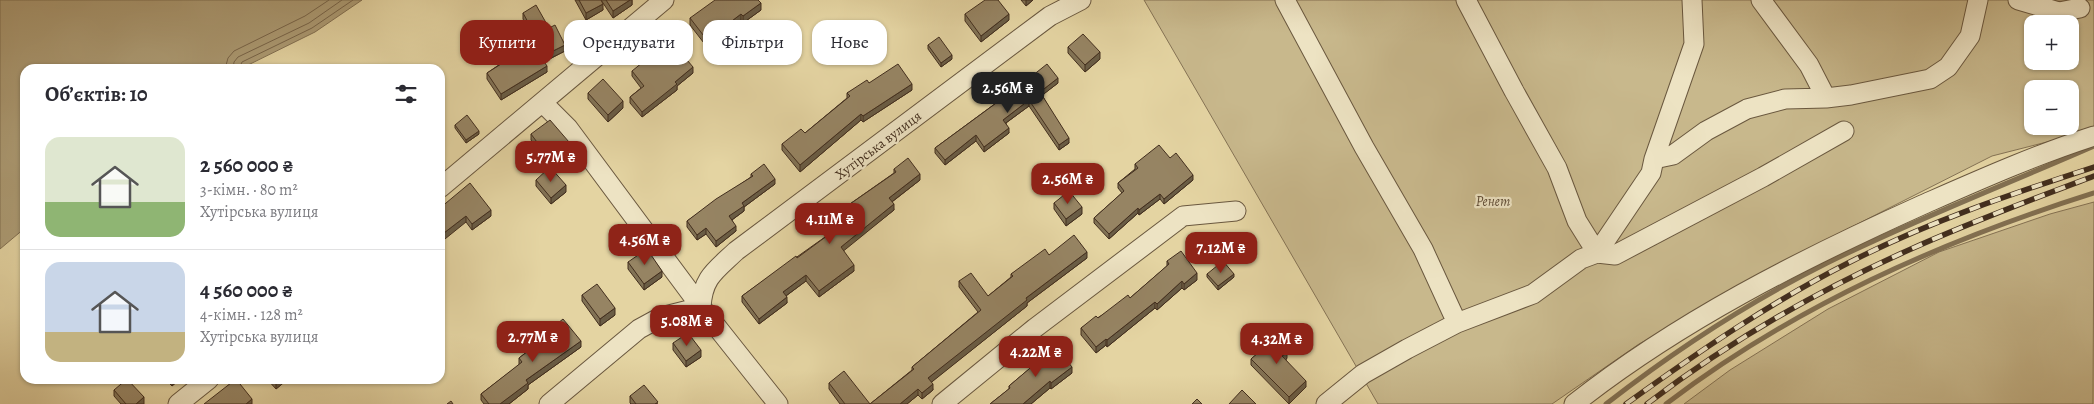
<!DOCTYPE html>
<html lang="uk">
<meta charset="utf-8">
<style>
:root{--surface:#fff;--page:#f2f2f3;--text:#2b2b33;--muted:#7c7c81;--line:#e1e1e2;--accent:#8f2418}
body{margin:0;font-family:Alegreya,serif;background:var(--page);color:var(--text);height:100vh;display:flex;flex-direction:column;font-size:19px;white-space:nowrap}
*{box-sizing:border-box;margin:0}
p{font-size:16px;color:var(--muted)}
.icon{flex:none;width:28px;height:28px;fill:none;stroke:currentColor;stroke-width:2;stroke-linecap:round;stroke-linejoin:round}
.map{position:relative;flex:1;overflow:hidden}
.side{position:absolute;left:20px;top:64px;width:425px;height:320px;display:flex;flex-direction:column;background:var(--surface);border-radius:15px;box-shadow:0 1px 4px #0004}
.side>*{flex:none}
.hud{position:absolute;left:460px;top:20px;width:475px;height:45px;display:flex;gap:10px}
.controls{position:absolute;left:2024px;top:15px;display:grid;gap:10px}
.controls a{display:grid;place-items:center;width:55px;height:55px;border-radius:10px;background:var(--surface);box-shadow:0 1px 4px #0004;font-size:25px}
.price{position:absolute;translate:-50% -42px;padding:0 11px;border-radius:10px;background:var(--accent);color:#fff;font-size:16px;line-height:32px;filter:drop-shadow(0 1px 2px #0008)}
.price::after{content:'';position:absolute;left:50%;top:30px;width:15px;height:11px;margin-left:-8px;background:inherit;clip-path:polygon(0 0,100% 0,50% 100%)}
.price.on{background:#222;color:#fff}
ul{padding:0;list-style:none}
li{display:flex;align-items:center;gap:15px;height:125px;padding:0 25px}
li+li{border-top:1px solid var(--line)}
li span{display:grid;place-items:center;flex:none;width:140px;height:100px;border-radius:15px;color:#555}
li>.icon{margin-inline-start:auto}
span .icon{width:60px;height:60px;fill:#fffc;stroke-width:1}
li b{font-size:21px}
h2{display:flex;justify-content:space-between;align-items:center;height:60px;padding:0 25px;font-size:21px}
.tag{padding:0 18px;border-radius:15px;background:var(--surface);box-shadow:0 1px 4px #0004;font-size:18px;line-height:45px}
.tag.on{background:var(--accent);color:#fff}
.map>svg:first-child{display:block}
.green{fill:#c8b88c;stroke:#857355;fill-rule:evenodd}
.water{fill:#ad9c75;stroke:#827052}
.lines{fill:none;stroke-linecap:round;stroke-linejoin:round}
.shore{stroke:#78654a;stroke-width:1}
.stream{stroke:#827052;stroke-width:5}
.minor-casing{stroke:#6a583f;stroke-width:21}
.minor{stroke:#ede3c3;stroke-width:19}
.rail-casing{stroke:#422e1e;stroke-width:5.5}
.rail{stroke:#ede3c3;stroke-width:4;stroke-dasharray:11;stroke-linecap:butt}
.wall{fill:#817255;stroke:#422e1e}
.shaded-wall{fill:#695c45;stroke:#422e1e}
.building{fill:#968463;stroke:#422e1e}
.labels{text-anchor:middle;stroke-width:4.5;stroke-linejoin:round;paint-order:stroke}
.street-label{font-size:14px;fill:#422e1e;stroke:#ede3c3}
.park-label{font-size:14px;font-style:italic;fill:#5d4a34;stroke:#ede3c3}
</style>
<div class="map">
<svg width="2094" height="404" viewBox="0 0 2094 404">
<rect width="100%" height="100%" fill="#e4d4a2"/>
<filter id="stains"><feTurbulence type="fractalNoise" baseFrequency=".004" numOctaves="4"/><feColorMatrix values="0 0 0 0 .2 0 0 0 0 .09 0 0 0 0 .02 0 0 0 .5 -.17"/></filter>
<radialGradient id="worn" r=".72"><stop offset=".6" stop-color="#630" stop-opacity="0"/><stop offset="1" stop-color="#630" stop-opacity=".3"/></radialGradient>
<!-- green -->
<path class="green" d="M 1144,0 L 2094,0 L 2094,130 L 1992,156 L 1818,244 L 1639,344 L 1552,404 L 1378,404 ZM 2032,24 L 2070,24 L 2070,61 L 2032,61 ZM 2032,89 L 2070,89 L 2070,126 L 2032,126 Z
M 2094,202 L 2093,404 L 1684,404 L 1730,370 L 1828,309 L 1939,252 L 2050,214 Z"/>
<!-- water -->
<path class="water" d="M 0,0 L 362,0 L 315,32 L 240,69 L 25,69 L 25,228 L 0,249 Z"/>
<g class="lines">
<!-- shore -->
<path class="shore" d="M 225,69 L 228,58 L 234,51 L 305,16 L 329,0
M 233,69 L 234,62 L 238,57 L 309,23 L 342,0
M 239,69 L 242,62 L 312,28 L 353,0"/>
<!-- stream -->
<path class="stream" d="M 1606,404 C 1674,351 1749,302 1827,263 C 1914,220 2005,185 2094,146
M 1666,404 C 1794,306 1942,241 2094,193"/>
<defs>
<path id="minor" d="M 1285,0 L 1364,147 L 1423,249 L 1457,323
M 1466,0 L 1514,91 L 1557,168 L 1577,221 L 1597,253 L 1615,255 L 1763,177 L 1844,131
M 1761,0 L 1809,65 L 1826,98
M 2018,0 L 2059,12 L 2080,8
M 543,103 L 568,128 L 701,307 L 778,404
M 1654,159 L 1673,155 L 1706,131 L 1747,109 L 1785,99 L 1826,98 L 1851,95 L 1930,79 L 1948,67 L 1970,36 L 1978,0
M 440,188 L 664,0
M 178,404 L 209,379
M 549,404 L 639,329 L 661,317 L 701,307 C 703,277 715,271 736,251 L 1050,16 L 1081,0
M 942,404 L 1035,328 L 1183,216 L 1236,211
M 1326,404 L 1363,374 L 1407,349 L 1457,323 L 1533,294 L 1581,259 L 1597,253 L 1651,173 L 1654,159 L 1694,44 L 1692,0
M 1574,404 C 1679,321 1800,260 1922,205 C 1979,180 2035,155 2094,136"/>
</defs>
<!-- minor casing -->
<use href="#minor" class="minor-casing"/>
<!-- minor -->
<use href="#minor" class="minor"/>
<defs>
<path id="rail" d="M 1626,404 C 1698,352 1771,302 1850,262 C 1928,222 2011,194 2094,167
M 1647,404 C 1728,342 1819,290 1911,249 C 1971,222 2033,199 2094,176"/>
</defs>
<!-- rail casing -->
<use href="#rail" class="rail-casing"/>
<!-- rail -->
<use href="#rail" class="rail"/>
</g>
<!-- wall -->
<path class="wall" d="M 575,0 L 601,0 L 603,10 L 586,20 Z
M 601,0 L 632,0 L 632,5 L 613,18 Z
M 1021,0 L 1033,0 L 1026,6 Z
M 761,10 L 743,23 L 741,20 L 707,47 L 690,25 L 690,18 Z
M 523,13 L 549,28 L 565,51 L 544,62 L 547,72 L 501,100 L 487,79 L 487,73 L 512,56 L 510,53 L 510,46 L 531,34 L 523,19 Z
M 965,14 L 1009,20 L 981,42 L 965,21 Z
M 928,45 L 952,59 L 941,67 L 928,49 Z
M 1068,47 L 1100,59 L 1085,72 L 1068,53 Z
M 632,71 L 693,73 L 677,86 L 677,90 L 642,117 L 630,103 L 630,97 L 641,88 L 632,76 Z
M 869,83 L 912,90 L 863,122 L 861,120 L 800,172 L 782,150 L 782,144 L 805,133 L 847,98 L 847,93 Z
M 1058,83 L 1042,95 L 1069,143 L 1059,150 L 1029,106 L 1006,123 L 1009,133 L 984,152 L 976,141 L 945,165 L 935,153 L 935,148 L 996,103 L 996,97 L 1017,88 Z
M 588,93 L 623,108 L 608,122 L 588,99 Z
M 455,125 L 479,134 L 466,143 L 455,128 Z
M 531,134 L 569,149 L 548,163 L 531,140 Z
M 1170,158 L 1193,180 L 1164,204 L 1160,199 L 1139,215 L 1138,213 L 1109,239 L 1094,223 L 1094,218 L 1122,193 L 1118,188 L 1118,183 L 1135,169 L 1135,164 Z
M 894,169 L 920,180 L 892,202 L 894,210 L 843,250 L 854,271 L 819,297 L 806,281 L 786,296 L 787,303 L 759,324 L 742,302 L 742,296 L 832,232 L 827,226 L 827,220 L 894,173 Z
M 751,174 L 775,184 L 744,207 L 744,211 L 732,220 L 736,231 L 716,247 L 706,234 L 697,240 L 687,227 L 687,221 L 751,177 Z
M 536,180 L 566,192 L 551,204 L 536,186 Z
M 1054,203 L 1082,214 L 1066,226 L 1054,209 Z
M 440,208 L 491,216 L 472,230 L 466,222 Z
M 1049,255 L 1087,258 L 1027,303 L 1027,306 L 931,382 L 933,390 L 922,399 L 918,395 L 907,404 L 840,404 L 829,389 L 829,383 L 870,404 L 912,370 L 912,367 L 978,312 L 959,287 L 959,281 L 988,296 L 1011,277 L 1011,274 Z
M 1167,261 L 1197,280 L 1184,290 L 1182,288 L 1157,310 L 1155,308 L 1107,347 L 1106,345 L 1096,353 L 1081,335 L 1081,328 L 1130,298 L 1167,266 Z
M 628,262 L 662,277 L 644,290 L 628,269 Z
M 1207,274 L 1234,277 L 1218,290 L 1207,277 Z
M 582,295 L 615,315 L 600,326 L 582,301 Z
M 547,332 L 581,347 L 528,385 L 528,389 L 509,404 L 484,404 L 481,400 L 481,394 L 519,365 L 519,358 L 547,336 Z
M 673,343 L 701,357 L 686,367 L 673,350 Z
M 1253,346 L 1287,358 L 1286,360 L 1306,387 L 1289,404 L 1251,365 L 1251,359 L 1256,355 L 1253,353 Z
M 1034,361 L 1072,373 L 1051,389 L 1050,388 L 1031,404 L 990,404 L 1009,389 L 1009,386 L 1034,365 Z
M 165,379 L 180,379 L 172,386 Z
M 267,379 L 288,379 L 276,389 Z
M 114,390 L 144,404 L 121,404 L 114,396 Z
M 630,396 L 658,404 L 631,404 L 630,403 Z"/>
<!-- shaded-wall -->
<path class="shaded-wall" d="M 630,0 L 632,0 L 632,5 L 613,18 L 613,11 Z
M 1026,0 L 1033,0 L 1026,6 Z
M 761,3 L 761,10 L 743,23 L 743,16 Z
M 603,4 L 603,10 L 586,20 L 586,13 Z
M 741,14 L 741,20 L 707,47 L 707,40 Z
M 1009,14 L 1009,20 L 981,42 L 981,36 Z
M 565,45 L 565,51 L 541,63 L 541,57 Z
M 1100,52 L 1100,59 L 1085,72 L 1085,65 Z
M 952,55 L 952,59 L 941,67 L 941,63 Z
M 547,66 L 547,72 L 501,100 L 501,94 Z
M 693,67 L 693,73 L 677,86 L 677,90 L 642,117 L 642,112 L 675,82 Z
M 1058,78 L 1058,83 L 1040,97 L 1040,92 Z
M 912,84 L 912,90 L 863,122 L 863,116 Z
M 1029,100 L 1029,106 L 1003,125 L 1003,120 Z
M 623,101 L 623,108 L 608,122 L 608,115 Z
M 861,114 L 861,120 L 800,172 L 800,165 Z
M 1009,128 L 1009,133 L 984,152 L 984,147 Z
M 479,131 L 479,134 L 466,143 L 466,140 Z
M 976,135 L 976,141 L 945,165 L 945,160 Z
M 1069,138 L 1069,143 L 1059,150 L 1059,145 Z
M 569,142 L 569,149 L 548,163 L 548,157 Z
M 920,174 L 920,180 L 889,204 L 889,198 Z
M 1193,175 L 1193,180 L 1164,204 L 1164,199 Z
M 775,179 L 775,184 L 744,207 L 744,211 L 729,222 L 729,216 L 742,203 Z
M 566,185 L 566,192 L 551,204 L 551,198 Z
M 1160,194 L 1160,199 L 1139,215 L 1139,210 Z
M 894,204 L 894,210 L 841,253 L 841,247 Z
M 1082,207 L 1082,214 L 1066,226 L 1066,219 Z
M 1138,208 L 1138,213 L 1109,239 L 1109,234 Z
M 491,210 L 491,216 L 472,230 L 472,224 Z
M 466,216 L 466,222 L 440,243 L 440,236 Z
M 736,226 L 736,231 L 716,247 L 716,241 Z
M 706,228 L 706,234 L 697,240 L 697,235 Z
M 1087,252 L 1087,258 L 1027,303 L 1027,306 L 928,385 L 928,378 L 1026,298 Z
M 854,265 L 854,271 L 819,297 L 819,291 Z
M 662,271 L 662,277 L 644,290 L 644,284 Z
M 1197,273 L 1197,280 L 1184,290 L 1184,284 Z
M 1234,274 L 1234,277 L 1218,290 L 1218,286 Z
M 806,275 L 806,281 L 783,298 L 783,292 Z
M 1182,281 L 1182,288 L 1157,310 L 1157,304 Z
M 787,297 L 787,303 L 759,324 L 759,319 Z
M 1155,302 L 1155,308 L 1107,347 L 1107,340 Z
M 615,308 L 615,315 L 600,326 L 600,319 Z
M 1106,339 L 1106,345 L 1096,353 L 1096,347 Z
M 581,341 L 581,347 L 528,385 L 528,389 L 509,404 L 500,404 L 526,380 Z
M 701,350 L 701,357 L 686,367 L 686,361 Z
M 1287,352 L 1287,358 L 1282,363 L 1282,356 Z
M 1072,367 L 1072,373 L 1051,389 L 1051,383 Z
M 173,379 L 180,379 L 172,386 L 172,380 Z
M 281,379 L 288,379 L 276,389 L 276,383 Z
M 1050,381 L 1050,388 L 1031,404 L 1023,404 Z
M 1306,381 L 1306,387 L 1289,404 L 1289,397 Z
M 933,384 L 933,390 L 922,399 L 922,393 Z
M 918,389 L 918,395 L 907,404 L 900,404 Z
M 144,397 L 144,404 L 136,404 Z
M 252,399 L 252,404 L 246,404 Z"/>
<!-- building -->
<path class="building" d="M 579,0 L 601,0 L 603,4 L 586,13 Z
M 606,0 L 630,0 L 613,11 Z
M 715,0 L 758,0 L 761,3 L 743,16 L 741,14 L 707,40 L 690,18 Z
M 985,0 L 998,0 L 1009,14 L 981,36 L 965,14 Z
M 536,5 L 549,28 L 555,25 L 565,45 L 541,57 L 547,66 L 501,94 L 487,73 L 515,55 L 510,46 L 534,33 L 523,13 Z
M 1083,34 L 1100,52 L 1085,65 L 1068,47 Z
M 939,37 L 952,55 L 941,63 L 928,45 Z
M 670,40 L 693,67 L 675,82 L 677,84 L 642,112 L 630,97 L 644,86 L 632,71 Z
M 898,64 L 912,84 L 863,116 L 861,114 L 800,165 L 782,144 L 801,129 L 805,133 L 850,96 L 847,93 L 867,80 L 869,83 Z
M 1047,64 L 1058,78 L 1040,92 L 1069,138 L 1059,145 L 1029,100 L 1003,120 L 1009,128 L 984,147 L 976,135 L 945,160 L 935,148 L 999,101 L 996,97 L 1013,83 L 1017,88 Z
M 603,79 L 623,101 L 608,115 L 588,93 Z
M 467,115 L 479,131 L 466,140 L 455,125 Z
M 550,120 L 569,142 L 548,157 L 531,134 Z
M 1159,145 L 1170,158 L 1176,153 L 1193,175 L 1164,199 L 1160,194 L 1139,210 L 1138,208 L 1109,234 L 1094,218 L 1124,191 L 1118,183 L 1138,168 L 1135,164 Z
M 908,158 L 920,174 L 889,198 L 894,204 L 841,247 L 854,265 L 819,291 L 806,275 L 783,292 L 787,297 L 759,319 L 742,296 L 796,256 L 797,258 L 835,230 L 827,220 L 896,172 L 894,169 Z
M 764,164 L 775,179 L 742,203 L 744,206 L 729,216 L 736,226 L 716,241 L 706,228 L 697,235 L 687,221 L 716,199 L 753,176 L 751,174 Z
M 550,167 L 566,185 L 551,198 L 536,180 Z
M 470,183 L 491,210 L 472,224 L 466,216 L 440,236 L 440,208 Z
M 1069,191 L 1082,207 L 1066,219 L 1054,203 Z
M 1074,235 L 1087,252 L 1026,298 L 1027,300 L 928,378 L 933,384 L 922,393 L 918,389 L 900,404 L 845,404 L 829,383 L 844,371 L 870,404 L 914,369 L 912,367 L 981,310 L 959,281 L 971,273 L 988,296 L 1013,276 L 1011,274 L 1045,249 L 1049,255 Z
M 647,249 L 662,271 L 644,284 L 628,262 Z
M 1181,251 L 1197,273 L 1184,284 L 1182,281 L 1157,304 L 1155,302 L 1107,340 L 1106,339 L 1096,347 L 1081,328 L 1096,316 L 1098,318 L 1128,295 L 1130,298 L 1169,264 L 1167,261 Z
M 1223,261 L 1234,274 L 1218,286 L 1207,274 Z
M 597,284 L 615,308 L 600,319 L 582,295 Z
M 563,319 L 581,341 L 526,380 L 528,383 L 500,404 L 489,404 L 481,394 L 522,362 L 519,358 L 549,335 L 547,332 Z
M 1268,332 L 1287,352 L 1282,356 L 1306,381 L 1289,397 L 1251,359 L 1259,352 L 1253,346 Z
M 688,333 L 701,350 L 686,361 L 673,343 Z
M 1054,345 L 1072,367 L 1051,383 L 1050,381 L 1023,404 L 990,404 L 1010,388 L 1009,386 L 1036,363 L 1034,361 Z
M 127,379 L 144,397 L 136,404 L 126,404 L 114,390 Z
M 236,379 L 252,399 L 246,404 L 204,404 Z
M 273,379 L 281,379 L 276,383 Z
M 644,385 L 658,402 L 655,404 L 636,404 L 630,396 Z
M 1242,390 L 1256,404 L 1229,404 Z
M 1197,399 L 1202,404 L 1192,404 Z
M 451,401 L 453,404 L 447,404 Z"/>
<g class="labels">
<!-- street labels -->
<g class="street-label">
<text transform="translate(878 145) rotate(-37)" y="5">Хутірська вулиця</text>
</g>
<!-- park labels -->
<g class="park-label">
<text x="1493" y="206">Ренет</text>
</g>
</g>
<rect width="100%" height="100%" filter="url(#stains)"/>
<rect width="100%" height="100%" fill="url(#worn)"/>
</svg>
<div class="controls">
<a>+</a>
<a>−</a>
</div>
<b class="price on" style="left:1008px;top:114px">2.56M ₴</b>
<b class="price" style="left:551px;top:183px">5.77M ₴</b>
<b class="price" style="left:1068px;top:205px">2.56M ₴</b>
<b class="price" style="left:830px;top:245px">4.11M ₴</b>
<b class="price" style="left:645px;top:266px">4.56M ₴</b>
<b class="price" style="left:1221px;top:274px">7.12M ₴</b>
<b class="price" style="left:687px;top:347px">5.08M ₴</b>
<b class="price" style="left:533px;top:363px">2.77M ₴</b>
<b class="price" style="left:1277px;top:365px">4.32M ₴</b>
<b class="price" style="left:1036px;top:378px">4.22M ₴</b>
<div class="hud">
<a class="tag on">Купити</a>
<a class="tag">Орендувати</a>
<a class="tag">Фільтри</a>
<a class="tag">Нове</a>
</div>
<section class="side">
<h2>Об’єктів: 10<svg class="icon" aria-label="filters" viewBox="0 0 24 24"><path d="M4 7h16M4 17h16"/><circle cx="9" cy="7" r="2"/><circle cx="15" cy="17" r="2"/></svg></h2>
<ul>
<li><span style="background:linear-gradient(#dfe7d0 65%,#8fb573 0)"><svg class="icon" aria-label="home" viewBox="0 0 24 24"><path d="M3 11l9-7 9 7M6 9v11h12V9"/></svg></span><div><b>2 560 000 ₴</b><p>3-кімн. · 80 m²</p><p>Хутірська вулиця</p></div></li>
<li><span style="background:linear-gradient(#c9d6e8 70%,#c2b280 0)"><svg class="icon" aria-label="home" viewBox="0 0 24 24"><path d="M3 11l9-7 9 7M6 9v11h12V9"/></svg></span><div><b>4 560 000 ₴</b><p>4-кімн. · 128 m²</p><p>Хутірська вулиця</p></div></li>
</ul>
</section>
</div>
